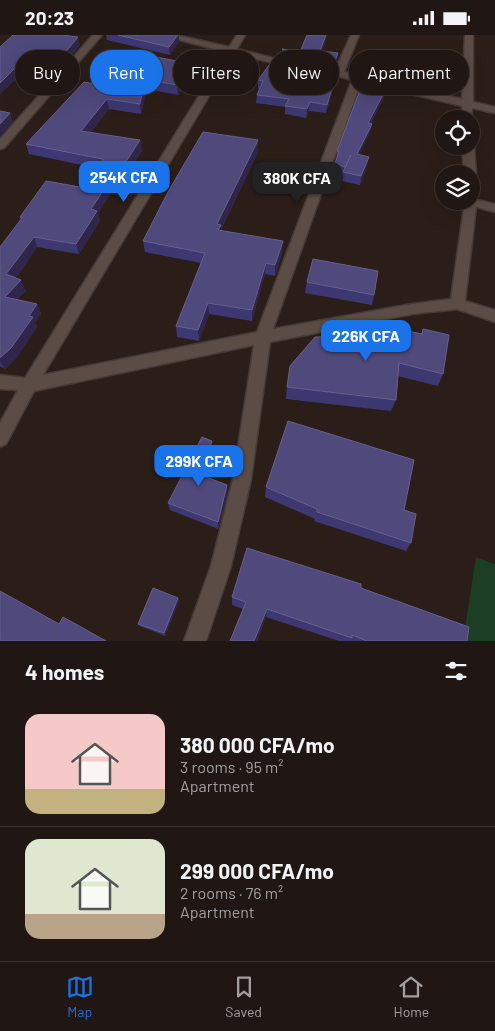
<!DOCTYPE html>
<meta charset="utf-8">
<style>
:root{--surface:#201613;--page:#2d2321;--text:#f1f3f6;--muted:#a29fa0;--line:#3d3533;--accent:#1a73e8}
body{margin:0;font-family:Barlow,sans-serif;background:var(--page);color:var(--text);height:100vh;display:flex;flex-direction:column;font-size:19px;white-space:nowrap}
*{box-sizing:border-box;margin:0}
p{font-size:16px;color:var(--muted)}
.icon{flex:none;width:28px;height:28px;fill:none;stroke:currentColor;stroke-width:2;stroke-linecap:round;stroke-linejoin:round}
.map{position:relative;height:606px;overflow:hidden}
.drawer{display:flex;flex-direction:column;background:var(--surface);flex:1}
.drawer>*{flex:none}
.banner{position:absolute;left:15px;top:15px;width:465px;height:45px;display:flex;gap:10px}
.buttons{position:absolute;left:435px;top:75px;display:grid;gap:10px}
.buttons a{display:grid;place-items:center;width:45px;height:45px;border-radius:50%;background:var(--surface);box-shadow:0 5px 20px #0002,0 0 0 1px var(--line);font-size:25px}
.price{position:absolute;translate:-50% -42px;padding:0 11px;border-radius:10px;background:var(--accent);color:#fff;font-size:16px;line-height:32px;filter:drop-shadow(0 1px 2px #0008)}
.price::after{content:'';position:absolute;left:50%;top:30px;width:15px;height:11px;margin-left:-8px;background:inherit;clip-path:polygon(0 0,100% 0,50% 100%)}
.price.selected{background:#222;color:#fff}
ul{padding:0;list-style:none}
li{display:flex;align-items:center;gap:15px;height:125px;padding:0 25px}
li+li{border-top:1px solid var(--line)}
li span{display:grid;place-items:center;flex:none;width:140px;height:100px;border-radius:15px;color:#555}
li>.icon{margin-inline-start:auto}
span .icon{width:60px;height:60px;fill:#fffc;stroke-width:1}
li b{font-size:21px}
h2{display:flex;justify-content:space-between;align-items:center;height:60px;padding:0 25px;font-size:21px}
.pill{padding:0 18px;border-radius:22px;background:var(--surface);box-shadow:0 5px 20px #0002,0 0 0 1px var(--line);font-size:18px;line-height:45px}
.pill.selected{background:var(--accent);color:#fff}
.status{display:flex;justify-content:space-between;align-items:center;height:35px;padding:0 25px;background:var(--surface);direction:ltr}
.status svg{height:14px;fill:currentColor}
.menu{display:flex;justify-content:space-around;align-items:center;height:70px;border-top:1px solid var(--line);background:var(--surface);font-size:14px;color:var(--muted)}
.menu a{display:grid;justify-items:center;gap:2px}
.menu .selected{color:var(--accent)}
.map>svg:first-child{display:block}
.green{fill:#1c3e22}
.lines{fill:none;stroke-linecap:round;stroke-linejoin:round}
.street-casing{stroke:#453a37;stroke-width:3}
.street{fill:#5b4c46;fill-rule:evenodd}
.wall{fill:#3d3871}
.shaded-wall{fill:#2f264a}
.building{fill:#4f497c;stroke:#66608a}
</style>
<div class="status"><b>20:23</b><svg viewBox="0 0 49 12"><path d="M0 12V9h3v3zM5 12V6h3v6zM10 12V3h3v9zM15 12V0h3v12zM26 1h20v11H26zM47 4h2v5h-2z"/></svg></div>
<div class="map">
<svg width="495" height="606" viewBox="0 0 495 606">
<rect width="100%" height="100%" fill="#2b1e19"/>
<!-- green -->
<path class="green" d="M 476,522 L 495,529 L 495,606 L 463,606 Z"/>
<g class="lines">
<defs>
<path id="street" d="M 93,0 L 102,0 L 4,113 L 0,114 L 0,104 Z
M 160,0 L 176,0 L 229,12 L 237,0 L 245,0 L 237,14 L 297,29 L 292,32 L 234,19 L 43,340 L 257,297 L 352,45 L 312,34 L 317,31 L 335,35 L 351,0 L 359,0 L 344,37 L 462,64 L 465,0 L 473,0 L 473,67 L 495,72 L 495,78 L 472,73 L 471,86 L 462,84 L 462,71 L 361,47 L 273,294 L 412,269 L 451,264 L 465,166 L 471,166 L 471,160 L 477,165 L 495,169 L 495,177 L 476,172 L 465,266 L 495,275 L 495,287 L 457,274 L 412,279 L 270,307 L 251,444 L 231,531 L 206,606 L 184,606 L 211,531 L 233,444 L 254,310 L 34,356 L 6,409 L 0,412 L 0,388 L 18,355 L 0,354 L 0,340 L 25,343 L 226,17 Z
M 471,108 L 474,111 L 476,139 L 471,142 L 471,139 L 464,139 L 462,111 L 471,111 Z"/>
</defs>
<!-- street casing -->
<use href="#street" class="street-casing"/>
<!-- street -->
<use href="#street" class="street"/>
</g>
<!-- wall -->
<path class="wall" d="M 106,0 L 179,0 L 179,7 L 170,20 L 107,5 Z
M 80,10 L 58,36 L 33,34 L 26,40 L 21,39 L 0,59 L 0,12 Z
M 282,14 L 300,17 L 322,16 L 337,26 L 334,34 L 281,22 Z
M 152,22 L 194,29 L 195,39 L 178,60 L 147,54 L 141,79 L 109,74 L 90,98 L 140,105 L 142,116 L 122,146 L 119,145 L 98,178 L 100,186 L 79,219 L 37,212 L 16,243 L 26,256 L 17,264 L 37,269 L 41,279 L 35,288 L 37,292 L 16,323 L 5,334 L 0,331 L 0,212 L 21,185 L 20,182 L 97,155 L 101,134 L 29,119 L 26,109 L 116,53 Z
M 392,33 L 392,38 L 388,46 L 368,42 L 369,36 Z
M 337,36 L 336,44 L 326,78 L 309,76 L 306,83 L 285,79 L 285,72 L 256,68 L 257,60 L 259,54 L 258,54 L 258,45 Z
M 384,54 L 386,54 L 384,62 L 371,88 L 372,89 L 370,97 L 359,120 L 367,131 L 360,150 L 342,146 L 343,140 L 334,137 L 336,125 L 337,116 Z
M 258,105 L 258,117 L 221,195 L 282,218 L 275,241 L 265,239 L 252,286 L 209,279 L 199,306 L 177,302 L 176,291 L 201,228 L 145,217 L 143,206 Z
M 307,247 L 374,260 L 372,270 L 305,258 Z
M 423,294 L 443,339 L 438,351 L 398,341 L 396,365 L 391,376 L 286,364 L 287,352 L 402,299 L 403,295 L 421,299 Z
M 213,414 L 204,441 L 228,457 L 218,494 L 170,475 L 168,468 Z
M 266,452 L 404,475 L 411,508 L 406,516 L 314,486 L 315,484 L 265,462 Z
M 361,553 L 467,606 L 339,606 L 266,582 L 257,606 L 230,606 L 243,574 L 232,570 L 232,562 Z
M 178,563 L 179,566 L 165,601 L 140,591 L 138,589 Z"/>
<!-- shaded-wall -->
<path class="shaded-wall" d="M 178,0 L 179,0 L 179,7 L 170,20 L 169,12 Z
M 326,0 L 328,0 L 319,24 L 320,16 Z
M 78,2 L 80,10 L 58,36 L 56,28 Z
M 338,18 L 337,26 L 334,34 L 335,26 Z
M 30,25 L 33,34 L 26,40 L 23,31 Z
M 194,29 L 195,39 L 178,60 L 177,50 Z
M 18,30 L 21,39 L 0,59 L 0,48 Z
M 337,36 L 336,44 L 326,78 L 327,70 Z
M 145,44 L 147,54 L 141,79 L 140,69 Z
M 386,54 L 384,62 L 366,96 L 368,88 Z
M 107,64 L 109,74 L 84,107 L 81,96 Z
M 310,67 L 309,76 L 306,83 L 307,74 Z
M 10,78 L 13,87 L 0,101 L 0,89 Z
M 372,89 L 370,97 L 355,128 L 357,119 Z
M 140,105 L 142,116 L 122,146 L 120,136 Z
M 258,105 L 258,117 L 221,194 L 221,201 L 219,206 L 217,189 Z
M 369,122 L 367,131 L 360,150 L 361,141 Z
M 117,135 L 119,145 L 98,178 L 100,186 L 79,219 L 76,209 L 91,174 Z
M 34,202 L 37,212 L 11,250 L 6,239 Z
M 283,206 L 282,218 L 275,241 L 275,230 Z
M 266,228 L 265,239 L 252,286 L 252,275 Z
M 21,245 L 26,256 L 10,272 L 5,262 Z
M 208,268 L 209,279 L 199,306 L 198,295 Z
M 37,269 L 41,279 L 35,288 L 37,292 L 16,323 L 5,334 L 0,326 L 0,323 Z
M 212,406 L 213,414 L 202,447 L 201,440 Z
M 227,450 L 228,457 L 218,494 L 218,487 Z
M 178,563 L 179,566 L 165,601 L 164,598 Z
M 267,574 L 266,582 L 257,606 L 254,606 Z"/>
<!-- building -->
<path class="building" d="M 13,0 L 62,0 L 78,2 L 56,28 L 30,25 L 23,31 L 18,30 L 0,48 L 0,12 Z
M 118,0 L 178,0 L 169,12 Z
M 307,0 L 326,0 L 320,16 L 338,18 L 335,26 L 282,14 L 300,17 Z
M 151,16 L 150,21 L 194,29 L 177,50 L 145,44 L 140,69 L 107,64 L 81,96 L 140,105 L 120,136 L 117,135 L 91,174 L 97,176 L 76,209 L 34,202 L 6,239 L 21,245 L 5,262 L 37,269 L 29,281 L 33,282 L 11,313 L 0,323 L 0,212 L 22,183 L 20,182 L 46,146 L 97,155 L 103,124 L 26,109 L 84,47 L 116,53 L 113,56 Z
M 275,22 L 337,36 L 327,70 L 310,67 L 307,74 L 285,71 L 289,64 L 257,60 L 263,46 L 258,45 Z
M 375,25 L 393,28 L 391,33 L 393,33 L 389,41 L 369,36 Z
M 365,42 L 386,47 L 383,53 L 386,54 L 368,88 L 372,89 L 357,119 L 369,122 L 361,141 L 343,137 L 351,120 L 345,132 L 335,128 L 339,117 L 337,116 Z
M 0,76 L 10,78 L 0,89 Z
M 203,97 L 258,105 L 217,189 L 221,190 L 218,195 L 283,206 L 275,230 L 266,228 L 252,275 L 208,268 L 198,295 L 176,291 L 205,218 L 143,206 L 168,157 Z
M 313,224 L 378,236 L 374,260 L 307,247 Z
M 423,294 L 449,300 L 443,339 L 399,328 L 396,365 L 287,352 L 290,331 L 315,302 L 403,299 L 403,295 L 422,299 Z
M 288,386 L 414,425 L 404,475 L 416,479 L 411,508 L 317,477 L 317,474 L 266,452 Z
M 202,402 L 212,406 L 201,440 L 227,450 L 218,487 L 168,468 Z
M 247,513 L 361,549 L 361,553 L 469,592 L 467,606 L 367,606 L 352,600 L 352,603 L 267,574 L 254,606 L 230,606 L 246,567 L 232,562 Z
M 153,553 L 178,563 L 164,598 L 138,589 Z
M 0,556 L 59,589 L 63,582 L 106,606 L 2,606 L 0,605 Z"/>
</svg>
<div class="buttons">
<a><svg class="icon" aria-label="locate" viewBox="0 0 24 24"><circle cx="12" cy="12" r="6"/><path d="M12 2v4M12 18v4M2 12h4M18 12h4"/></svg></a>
<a><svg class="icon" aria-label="layers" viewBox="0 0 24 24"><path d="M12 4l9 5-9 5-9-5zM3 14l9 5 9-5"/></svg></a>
</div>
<b class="price" style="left:124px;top:168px">254K CFA</b>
<b class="price selected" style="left:297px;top:169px">380K CFA</b>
<b class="price" style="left:366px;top:327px">226K CFA</b>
<b class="price" style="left:199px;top:452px">299K CFA</b>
<div class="banner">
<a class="pill">Buy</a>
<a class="pill selected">Rent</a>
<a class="pill">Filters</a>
<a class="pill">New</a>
<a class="pill">Apartment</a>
</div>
</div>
<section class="drawer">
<h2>4 homes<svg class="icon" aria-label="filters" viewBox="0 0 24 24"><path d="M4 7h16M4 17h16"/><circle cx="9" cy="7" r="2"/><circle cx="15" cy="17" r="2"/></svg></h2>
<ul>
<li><span style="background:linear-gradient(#f6c9c9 75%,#c2b280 0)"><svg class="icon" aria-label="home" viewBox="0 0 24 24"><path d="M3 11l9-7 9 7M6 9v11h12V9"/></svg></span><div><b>380 000 CFA/mo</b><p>3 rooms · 95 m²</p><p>Apartment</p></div></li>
<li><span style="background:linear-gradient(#dfe7d0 75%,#b9a48a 0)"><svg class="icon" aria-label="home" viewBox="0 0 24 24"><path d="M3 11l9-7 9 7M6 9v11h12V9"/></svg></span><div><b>299 000 CFA/mo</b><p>2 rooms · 76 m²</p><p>Apartment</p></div></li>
</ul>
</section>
<nav class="menu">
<a class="selected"><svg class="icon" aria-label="map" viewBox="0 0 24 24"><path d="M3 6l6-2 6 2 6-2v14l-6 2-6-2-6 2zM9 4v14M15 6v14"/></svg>Map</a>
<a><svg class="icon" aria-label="saved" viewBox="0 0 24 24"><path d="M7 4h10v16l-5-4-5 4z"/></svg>Saved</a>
<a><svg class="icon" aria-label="home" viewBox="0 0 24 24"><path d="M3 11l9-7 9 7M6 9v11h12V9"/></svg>Home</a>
</nav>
